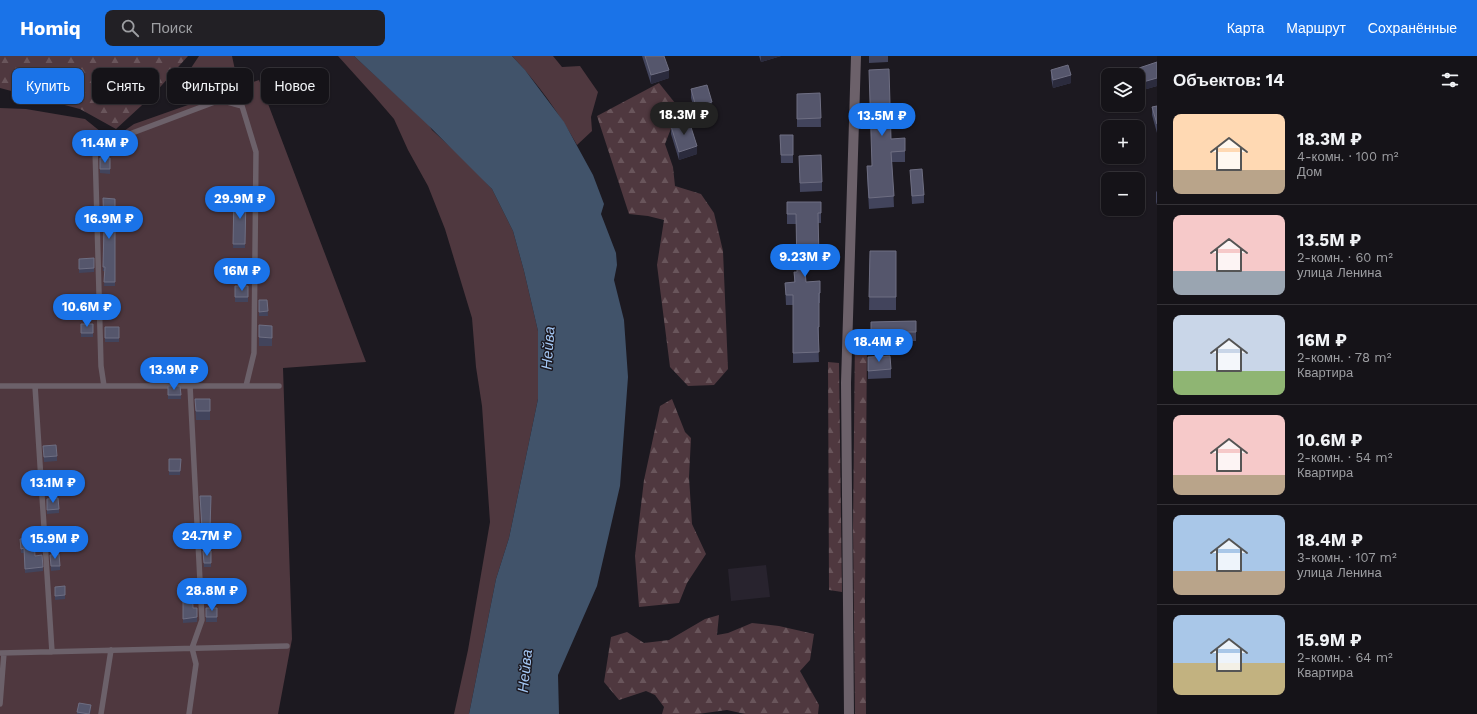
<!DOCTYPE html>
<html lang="ru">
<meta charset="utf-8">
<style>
:root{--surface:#151318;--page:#222025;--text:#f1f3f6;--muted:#9d9ea2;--line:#343237;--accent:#1a73e8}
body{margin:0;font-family:"Work Sans",sans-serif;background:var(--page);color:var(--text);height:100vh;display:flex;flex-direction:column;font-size:15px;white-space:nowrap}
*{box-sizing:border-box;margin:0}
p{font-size:13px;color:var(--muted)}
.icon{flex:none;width:22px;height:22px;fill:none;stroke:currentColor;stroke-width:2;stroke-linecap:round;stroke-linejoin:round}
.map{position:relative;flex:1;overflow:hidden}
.sheet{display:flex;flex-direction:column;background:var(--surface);width:320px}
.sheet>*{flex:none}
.guide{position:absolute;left:12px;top:12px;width:380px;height:36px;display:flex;gap:8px}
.buttons{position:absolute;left:1101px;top:12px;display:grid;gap:8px}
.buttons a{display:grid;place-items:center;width:44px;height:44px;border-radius:8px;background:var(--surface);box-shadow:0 1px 3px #0004,0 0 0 1px var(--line);font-size:20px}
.price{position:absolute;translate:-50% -34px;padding:0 9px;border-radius:14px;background:var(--accent);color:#fff;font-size:13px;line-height:26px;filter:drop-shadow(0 1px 2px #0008)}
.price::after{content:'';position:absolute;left:50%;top:24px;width:12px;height:9px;margin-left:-6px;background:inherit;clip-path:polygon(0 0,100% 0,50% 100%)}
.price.current{background:#222;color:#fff}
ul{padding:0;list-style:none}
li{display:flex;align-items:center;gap:12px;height:100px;padding:0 16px}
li+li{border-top:1px solid var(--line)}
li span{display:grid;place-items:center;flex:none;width:112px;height:80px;border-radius:8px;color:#555}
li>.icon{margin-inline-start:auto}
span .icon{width:48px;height:48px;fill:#fffc;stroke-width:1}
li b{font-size:17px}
h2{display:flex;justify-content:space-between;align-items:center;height:48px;padding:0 16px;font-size:17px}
.tag{padding:0 14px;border-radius:8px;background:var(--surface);box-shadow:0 1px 3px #0004,0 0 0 1px var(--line);font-size:14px;line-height:36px}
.tag.current{background:var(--accent);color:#fff}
header{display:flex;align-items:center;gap:24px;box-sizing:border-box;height:56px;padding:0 20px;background:var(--accent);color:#fff}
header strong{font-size:19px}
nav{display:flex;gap:22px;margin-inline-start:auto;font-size:14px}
.search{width:280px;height:36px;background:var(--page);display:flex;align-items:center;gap:10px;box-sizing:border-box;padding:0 14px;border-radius:8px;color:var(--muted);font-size:15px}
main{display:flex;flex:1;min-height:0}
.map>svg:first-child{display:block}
.built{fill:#28232e}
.green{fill:#4f383f}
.forest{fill:url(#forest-firs)}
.water{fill:#41536a}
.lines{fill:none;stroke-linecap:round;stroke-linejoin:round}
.lane{stroke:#6c616a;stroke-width:5.5}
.street{stroke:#6c616a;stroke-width:10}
.wall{fill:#42445c}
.shaded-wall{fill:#2b2b3d}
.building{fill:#55566c;stroke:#6e6e82}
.labels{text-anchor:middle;stroke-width:3;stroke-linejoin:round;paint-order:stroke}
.water-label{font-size:15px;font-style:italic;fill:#a4c7f4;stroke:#1c1920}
</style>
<header>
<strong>Homiq</strong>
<div class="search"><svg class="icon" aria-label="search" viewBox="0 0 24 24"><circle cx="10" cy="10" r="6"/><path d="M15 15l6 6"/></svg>Поиск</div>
<nav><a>Карта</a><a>Маршрут</a><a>Сохранённые</a></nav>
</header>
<main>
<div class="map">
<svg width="1157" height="658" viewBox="0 0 1157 658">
<defs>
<pattern id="forest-firs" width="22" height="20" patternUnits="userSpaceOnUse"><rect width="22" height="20" fill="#4f383f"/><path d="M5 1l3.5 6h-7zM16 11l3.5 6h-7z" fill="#69555b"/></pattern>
</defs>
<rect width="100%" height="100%" fill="#1c1920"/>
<!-- built -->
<path class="built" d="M 766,509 L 770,541 L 731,545 L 728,513 Z"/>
<!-- green -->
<path class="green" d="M 199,0 L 232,0 L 238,28 L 179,45 L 183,24 Z
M 338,0 L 354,0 L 429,69 L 432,74 L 467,106 L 492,133 L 513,175 L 524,215 L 538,275 L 538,343 L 509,482 L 496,523 L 469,658 L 454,658 L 468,594 L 490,466 L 482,350 L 476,311 L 472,262 L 445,173 L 428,130 L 408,94 L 394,63 L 375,41 Z
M 512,0 L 553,0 L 562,11 L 580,10 L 598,36 L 591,61 L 592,75 L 577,89 C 559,57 537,26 512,0 Z
M 259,24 L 366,306 L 283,312 L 292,583 L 278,658 L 0,658 L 0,52 L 26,53 L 85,63 L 111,84 L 134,68 Z"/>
<!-- forest -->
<path class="forest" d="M 0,0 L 188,0 L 153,39 L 116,73 L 80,53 L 0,32 Z
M 659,27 L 679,52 L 665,88 L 673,111 L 675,130 L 701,138 L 714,157 L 723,195 L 728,313 L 714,329 L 688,330 L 670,311 L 657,209 L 664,164 L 648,160 L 629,158 L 597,60 Z
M 855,279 L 867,279 L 865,547 L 866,658 L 855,658 L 853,472 Z
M 828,306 L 839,307 L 842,536 L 829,534 Z
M 672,343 L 685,376 L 691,382 L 689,421 L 692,468 L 706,498 L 687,527 L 679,547 L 639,551 L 635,500 L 644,424 L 660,350 Z
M 719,559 L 717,579 L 728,577 L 752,567 L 779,570 L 814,578 L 810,604 L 800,615 L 819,649 L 818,658 L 745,658 L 727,654 L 698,658 L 662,658 L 664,651 L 655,639 L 646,635 L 619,644 L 604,626 L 611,581 L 627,576 L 644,587 L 669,584 L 705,563 Z"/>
<!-- water -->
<path class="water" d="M 354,0 L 512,0 L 525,14 L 564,66 L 593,119 L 604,148 L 601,158 L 616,197 L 617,209 L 614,224 L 624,264 L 628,321 L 620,430 L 597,530 L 558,619 L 559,658 L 469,658 L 496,523 L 509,482 L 538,343 L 538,275 L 524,215 L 513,175 L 492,133 L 429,70 Z"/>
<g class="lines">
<!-- lane -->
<path class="lane" d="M 0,330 L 279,330
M 35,330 L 52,596
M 104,330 L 101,310 L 95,91 L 220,44 L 242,50 L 256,96 L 254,297 L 246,330
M 0,597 L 287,590
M 0,648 L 4,597
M 101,658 L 111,594
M 189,658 L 196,608 L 192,592 L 202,564 L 190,330"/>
<!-- street -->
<path class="street" d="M 849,658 L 846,327 L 856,0"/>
</g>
<!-- wall -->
<path class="wall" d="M 642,0 L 664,0 L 669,22 L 651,28 Z
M 759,0 L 781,0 L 761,6 Z
M 869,0 L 888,0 L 888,6 L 869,7 Z
M 1157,6 L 1157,30 L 1143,34 L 1139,20 L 1139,12 Z
M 1051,14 L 1071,27 L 1053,32 L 1051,22 Z
M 691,33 L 712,54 L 696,59 L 691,42 Z
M 820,37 L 821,71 L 797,71 L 797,38 Z
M 1157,50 L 1157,77 L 1152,59 L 1152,51 Z
M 671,70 L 697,98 L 679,104 L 671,78 Z
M 780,79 L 793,79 L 793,107 L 781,107 Z
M 891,83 L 905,95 L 905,106 L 892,106 L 894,151 L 869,153 L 867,121 L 867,110 L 871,110 Z
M 799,100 L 822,126 L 822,135 L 800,136 Z
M 100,102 L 110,102 L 110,118 L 100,117 Z
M 910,114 L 924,139 L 924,147 L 912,148 Z
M 1157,135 L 1157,149 L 1156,146 L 1156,136 Z
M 234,140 L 246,140 L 245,192 L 233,192 Z
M 115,143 L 115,230 L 104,230 L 105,215 L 103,215 L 104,174 Z
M 787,146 L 821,146 L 821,167 L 818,167 L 819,214 L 805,214 L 806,226 L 820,237 L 820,247 L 819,247 L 819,282 L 818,282 L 819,306 L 793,307 L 793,249 L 786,249 L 785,227 L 794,226 L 794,216 L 797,216 L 796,168 L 787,168 Z
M 870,195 L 896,195 L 896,254 L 869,254 Z
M 94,202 L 94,216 L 79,217 L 79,203 Z
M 235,230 L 248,230 L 248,246 L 235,246 Z
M 259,244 L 267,244 L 268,260 L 259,260 Z
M 916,265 L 916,285 L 871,285 L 871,266 Z
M 81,268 L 93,268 L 93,281 L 81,281 Z
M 259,269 L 272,270 L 272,290 L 259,290 Z
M 105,271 L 119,271 L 119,286 L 105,286 Z
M 868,301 L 891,313 L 891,322 L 868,323 Z
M 168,330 L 180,330 L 181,343 L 168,343 Z
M 195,343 L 210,343 L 210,364 L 196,364 Z
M 43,390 L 57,400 L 57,405 L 44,406 Z
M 169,403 L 181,403 L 180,419 L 169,419 Z
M 200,440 L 211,440 L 210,477 L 202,476 Z
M 47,443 L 59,453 L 59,457 L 47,458 Z
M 20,483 L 35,500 L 43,511 L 43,515 L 25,517 L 24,497 L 21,497 Z
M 203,495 L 211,495 L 211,511 L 204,511 Z
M 50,499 L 60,510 L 60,514 L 51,515 Z
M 179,528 L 193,552 L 197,552 L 197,566 L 183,567 L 183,544 L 179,544 Z
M 55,531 L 65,539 L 65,543 L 55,544 Z
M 206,552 L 217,552 L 217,566 L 206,566 Z
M 91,653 L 90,658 L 77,658 L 77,656 Z"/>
<!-- shaded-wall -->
<path class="shaded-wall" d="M 761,0 L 781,0 L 761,6 Z
M 669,14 L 669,22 L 651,28 L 651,19 Z
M 1071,19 L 1071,27 L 1053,32 L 1053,24 Z
M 1157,22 L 1157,30 L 1143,34 L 1143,26 Z
M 712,46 L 712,54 L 696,59 L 696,51 Z
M 697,90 L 697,98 L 679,104 L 679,96 Z"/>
<!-- building -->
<path class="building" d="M 645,0 L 664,0 L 669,14 L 651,19 Z
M 1157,6 L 1157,22 L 1143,26 L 1139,12 Z
M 1068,9 L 1071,19 L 1053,24 L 1051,14 Z
M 889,13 L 891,83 L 905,82 L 905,95 L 891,96 L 894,140 L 869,142 L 867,110 L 872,110 L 869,14 Z
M 707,29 L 712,46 L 696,51 L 691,33 Z
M 820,37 L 821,62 L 797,63 L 797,38 Z
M 1157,50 L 1157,68 L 1152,51 Z
M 689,65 L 697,90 L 679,96 L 671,70 Z
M 780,79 L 793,79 L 793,99 L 781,99 Z
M 821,99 L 822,126 L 800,127 L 799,100 Z
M 100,102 L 110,102 L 110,113 L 100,113 Z
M 922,113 L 924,139 L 912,140 L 910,114 Z
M 234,140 L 246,140 L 245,188 L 233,188 Z
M 103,142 L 115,143 L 115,226 L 104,226 L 105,211 L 103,211 L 104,171 Z
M 787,146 L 821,146 L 821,157 L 818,157 L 819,203 L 804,203 L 806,226 L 820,225 L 820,237 L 819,237 L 819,271 L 818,271 L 819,296 L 793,297 L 793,239 L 786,239 L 785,227 L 795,226 L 794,216 L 797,216 L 796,158 L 787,158 Z
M 870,195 L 896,195 L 896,241 L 869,241 Z
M 94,202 L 94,212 L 79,213 L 79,203 Z
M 235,230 L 248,230 L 248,241 L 235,241 Z
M 259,244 L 267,244 L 268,255 L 259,256 Z
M 916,265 L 916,276 L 871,276 L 871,266 Z
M 81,268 L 93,268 L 93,277 L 81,277 Z
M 259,269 L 272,270 L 272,282 L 259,281 Z
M 105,271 L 119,271 L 119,282 L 105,282 Z
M 890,300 L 891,313 L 868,315 L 868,301 Z
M 168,330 L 180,330 L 181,339 L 168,339 Z
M 195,343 L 210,343 L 210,355 L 196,355 Z
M 56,389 L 57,400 L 44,401 L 43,390 Z
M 169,403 L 181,403 L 180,415 L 169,415 Z
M 200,440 L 211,440 L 210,472 L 202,472 Z
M 58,442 L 59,453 L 47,454 L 47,443 Z
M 34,482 L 35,500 L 42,499 L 43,511 L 25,513 L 24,492 L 21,493 L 20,483 Z
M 203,495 L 211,495 L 211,507 L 204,507 Z
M 59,498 L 60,510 L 51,510 L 50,499 Z
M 179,528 L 192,528 L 193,552 L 197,552 L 197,561 L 183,563 L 183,540 L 179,539 Z
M 65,530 L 65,539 L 55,540 L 55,531 Z
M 206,552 L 217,552 L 217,561 L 206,561 Z
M 79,647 L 91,649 L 89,658 L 77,656 Z"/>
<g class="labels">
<!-- water labels -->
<g class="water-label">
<text transform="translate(548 292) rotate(-86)" y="5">Нейва</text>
<text transform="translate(525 615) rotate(-84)" y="5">Нейва</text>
</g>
</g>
</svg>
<div class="buttons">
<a><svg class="icon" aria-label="layers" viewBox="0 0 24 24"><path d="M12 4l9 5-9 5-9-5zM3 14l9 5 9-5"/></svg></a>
<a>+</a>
<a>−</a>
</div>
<b class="price current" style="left:684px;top:80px">18.3M ₽</b>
<b class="price" style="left:882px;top:81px">13.5M ₽</b>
<b class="price" style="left:105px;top:108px">11.4M ₽</b>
<b class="price" style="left:240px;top:164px">29.9M ₽</b>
<b class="price" style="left:109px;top:184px">16.9M ₽</b>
<b class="price" style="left:805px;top:222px">9.23M ₽</b>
<b class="price" style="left:242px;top:236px">16M ₽</b>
<b class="price" style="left:87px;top:272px">10.6M ₽</b>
<b class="price" style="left:879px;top:307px">18.4M ₽</b>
<b class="price" style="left:174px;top:335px">13.9M ₽</b>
<b class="price" style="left:53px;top:448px">13.1M ₽</b>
<b class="price" style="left:207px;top:501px">24.7M ₽</b>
<b class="price" style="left:55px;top:504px">15.9M ₽</b>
<b class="price" style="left:212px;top:556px">28.8M ₽</b>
<div class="guide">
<a class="tag current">Купить</a>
<a class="tag">Снять</a>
<a class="tag">Фильтры</a>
<a class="tag">Новое</a>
</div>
</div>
<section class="sheet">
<h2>Объектов: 14<svg class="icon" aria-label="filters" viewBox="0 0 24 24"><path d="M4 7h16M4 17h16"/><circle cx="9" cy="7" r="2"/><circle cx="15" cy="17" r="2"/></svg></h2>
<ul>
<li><span style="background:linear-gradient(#ffd9b3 70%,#b9a48a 0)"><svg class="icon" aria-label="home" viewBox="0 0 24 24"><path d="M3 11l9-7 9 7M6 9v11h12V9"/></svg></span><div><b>18.3M ₽</b><p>4-комн. · 100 m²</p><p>Дом</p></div></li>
<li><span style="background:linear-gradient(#f6c9c9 70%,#9aa5b1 0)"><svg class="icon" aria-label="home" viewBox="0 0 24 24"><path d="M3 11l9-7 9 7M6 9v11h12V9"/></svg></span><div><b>13.5M ₽</b><p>2-комн. · 60 m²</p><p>улица Ленина</p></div></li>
<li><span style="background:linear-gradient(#c9d6e8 70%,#8fb573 0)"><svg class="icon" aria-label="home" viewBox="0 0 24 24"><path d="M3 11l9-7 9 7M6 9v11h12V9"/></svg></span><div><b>16M ₽</b><p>2-комн. · 78 m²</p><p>Квартира</p></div></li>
<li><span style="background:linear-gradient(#f6c9c9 75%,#b9a48a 0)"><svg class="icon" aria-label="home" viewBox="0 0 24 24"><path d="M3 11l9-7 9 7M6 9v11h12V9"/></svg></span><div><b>10.6M ₽</b><p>2-комн. · 54 m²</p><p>Квартира</p></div></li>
<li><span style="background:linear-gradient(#a9c7e8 70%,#b9a48a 0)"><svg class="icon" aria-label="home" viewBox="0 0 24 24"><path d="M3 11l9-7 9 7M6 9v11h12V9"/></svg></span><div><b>18.4M ₽</b><p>3-комн. · 107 m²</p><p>улица Ленина</p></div></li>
<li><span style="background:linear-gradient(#a9c7e8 60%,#c2b280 0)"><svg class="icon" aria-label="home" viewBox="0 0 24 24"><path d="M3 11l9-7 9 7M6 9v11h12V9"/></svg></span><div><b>15.9M ₽</b><p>2-комн. · 64 m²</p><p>Квартира</p></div></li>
</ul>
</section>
</main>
